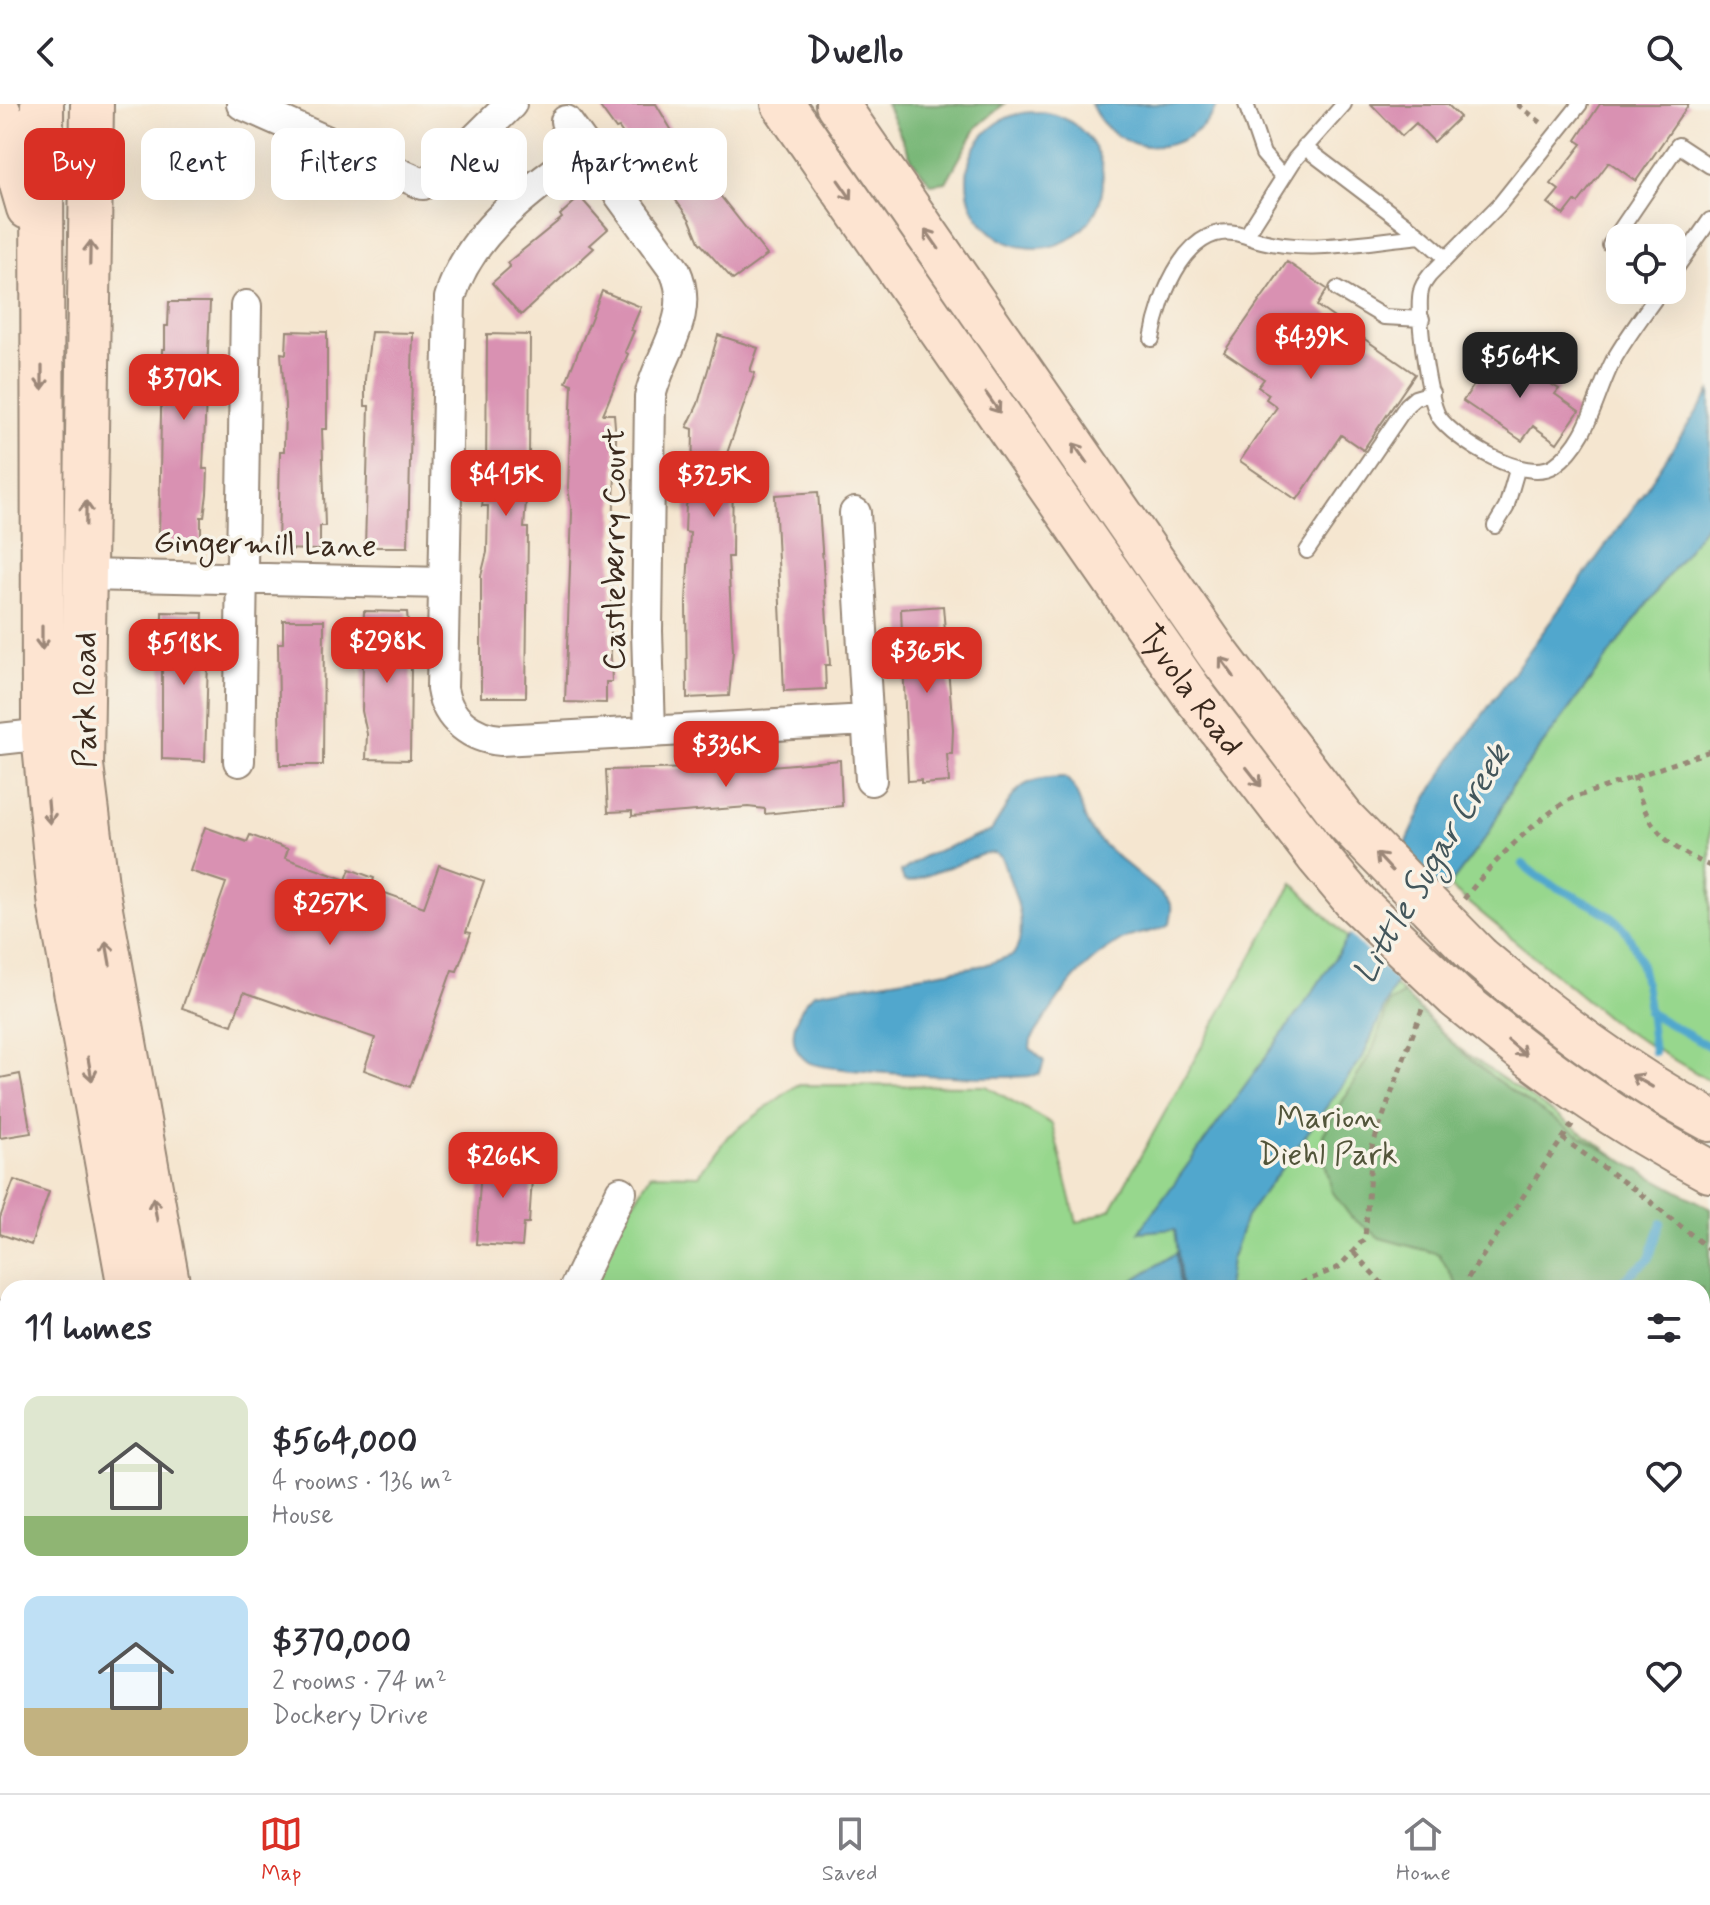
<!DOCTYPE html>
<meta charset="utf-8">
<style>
:root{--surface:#fff;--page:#f7f7f7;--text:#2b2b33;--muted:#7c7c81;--line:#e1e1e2;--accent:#d93025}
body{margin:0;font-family:Mynerve,sans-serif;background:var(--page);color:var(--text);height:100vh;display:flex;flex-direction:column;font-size:30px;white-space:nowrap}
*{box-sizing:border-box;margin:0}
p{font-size:26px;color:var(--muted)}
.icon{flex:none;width:44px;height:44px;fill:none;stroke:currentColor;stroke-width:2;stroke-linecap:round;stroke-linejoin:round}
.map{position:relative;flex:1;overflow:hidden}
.panel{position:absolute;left:0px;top:1176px;width:1710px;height:514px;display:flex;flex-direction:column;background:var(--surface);border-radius:24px 24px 0 0;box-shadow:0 8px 32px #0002}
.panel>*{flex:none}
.hud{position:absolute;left:24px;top:24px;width:800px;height:72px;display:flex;gap:16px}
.fabs{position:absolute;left:1606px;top:120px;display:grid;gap:16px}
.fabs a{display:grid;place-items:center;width:80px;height:80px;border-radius:16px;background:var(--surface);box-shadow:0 8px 32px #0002;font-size:40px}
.price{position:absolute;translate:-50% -68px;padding:0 18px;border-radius:16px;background:var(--accent);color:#fff;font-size:26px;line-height:52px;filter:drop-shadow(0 2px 4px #0008)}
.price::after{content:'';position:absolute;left:50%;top:48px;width:24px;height:18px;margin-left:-12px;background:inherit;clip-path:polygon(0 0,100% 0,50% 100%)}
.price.selected{background:#222;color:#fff}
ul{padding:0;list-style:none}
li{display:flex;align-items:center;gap:24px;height:200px;padding:0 24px}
li span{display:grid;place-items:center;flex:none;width:224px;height:160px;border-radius:16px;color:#555}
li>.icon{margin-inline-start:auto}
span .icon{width:96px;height:96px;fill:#fffc;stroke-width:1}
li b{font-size:34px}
h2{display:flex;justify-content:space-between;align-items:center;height:96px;padding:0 24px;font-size:34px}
.chip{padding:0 28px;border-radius:16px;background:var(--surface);box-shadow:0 8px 32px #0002;font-size:28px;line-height:72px}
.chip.selected{background:var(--accent);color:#fff}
header{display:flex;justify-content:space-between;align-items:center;height:104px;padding:0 24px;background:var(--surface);font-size:36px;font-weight:800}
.tabs{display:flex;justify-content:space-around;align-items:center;height:112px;border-top:2px solid var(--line);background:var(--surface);font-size:22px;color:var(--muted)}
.tabs a{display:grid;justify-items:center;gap:4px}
.tabs .selected{color:var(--accent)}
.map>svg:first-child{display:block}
.green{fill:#97d78d;stroke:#698056;stroke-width:2}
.forest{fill:#79b878;stroke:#5a714b;stroke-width:2}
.water{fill:#51a7cd;stroke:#466876;stroke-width:2}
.pier{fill:#f5e6d0}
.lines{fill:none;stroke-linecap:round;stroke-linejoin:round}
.stream{stroke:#51a7cd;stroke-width:8}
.building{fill:#d991b2}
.lane-casing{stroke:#988877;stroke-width:18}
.street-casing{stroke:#988877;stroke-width:34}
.secondary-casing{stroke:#988877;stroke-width:46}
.path{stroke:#988877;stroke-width:5;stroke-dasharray:6 6;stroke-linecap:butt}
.lane{stroke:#fff;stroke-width:14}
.street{stroke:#fff;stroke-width:30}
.secondary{stroke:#fde4d1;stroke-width:42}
.secondary-bridge-casing{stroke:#988877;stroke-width:46;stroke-linecap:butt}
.secondary-bridge{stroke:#fde4d1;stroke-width:42}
.oneway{stroke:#9c8778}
.labels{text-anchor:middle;stroke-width:7;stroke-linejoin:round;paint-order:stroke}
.street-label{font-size:32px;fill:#3b2a1e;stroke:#f7f3e8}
.park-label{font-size:32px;fill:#52553a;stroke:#f7f3e8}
.water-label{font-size:34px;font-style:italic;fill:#43565b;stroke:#f7f3e8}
</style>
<header><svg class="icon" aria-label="back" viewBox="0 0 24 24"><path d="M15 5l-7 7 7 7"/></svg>Dwello<svg class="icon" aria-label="search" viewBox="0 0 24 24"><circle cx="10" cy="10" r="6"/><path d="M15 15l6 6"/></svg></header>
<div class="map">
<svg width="1710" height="1689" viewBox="0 0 1710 1689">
<rect width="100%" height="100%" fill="#f7f3e8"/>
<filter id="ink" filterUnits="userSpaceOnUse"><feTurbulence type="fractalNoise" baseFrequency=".0125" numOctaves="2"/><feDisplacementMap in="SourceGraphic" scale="16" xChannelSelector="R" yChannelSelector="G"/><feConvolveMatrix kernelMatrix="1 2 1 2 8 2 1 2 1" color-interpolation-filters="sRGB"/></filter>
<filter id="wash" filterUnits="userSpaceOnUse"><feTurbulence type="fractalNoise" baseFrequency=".006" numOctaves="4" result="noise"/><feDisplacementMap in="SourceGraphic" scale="32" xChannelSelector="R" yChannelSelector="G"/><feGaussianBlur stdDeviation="1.8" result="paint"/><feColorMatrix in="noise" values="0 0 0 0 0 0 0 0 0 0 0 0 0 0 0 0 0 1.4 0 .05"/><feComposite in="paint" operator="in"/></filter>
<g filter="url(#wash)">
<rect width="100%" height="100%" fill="#f5e6d0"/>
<!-- green -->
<path class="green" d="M 1710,415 L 1710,977 L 1620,924 L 1449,782 L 1489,729 L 1512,682 Z
M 1293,779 L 1457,943 L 1635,1065 L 1710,1104 L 1710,1689 L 1678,1689 L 1670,1682 L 1702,1682 L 1702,1184 L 581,1184 L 651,1070 L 699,1071 L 728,1032 L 797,981 L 986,982 L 1052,1020 L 1077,1119 L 1111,1105 Z
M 8,1462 L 8,1682 L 198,1682 L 199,1689 L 0,1689 L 0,1465 Z
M 270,1682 L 1135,1682 L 1135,1689 L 271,1689 Z"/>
<!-- forest -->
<path class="forest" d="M 886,0 L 1004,0 L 977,23 L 946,78 L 931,80 L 912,56 Z
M 1404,890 C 1421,908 1438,926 1456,943 C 1525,1004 1628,1062 1710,1104 L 1710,1515 L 1702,1507 L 1702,1184 L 1459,1184 L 1439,1150 L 1380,1134 L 1351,1113 L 1332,1087 L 1325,1058 L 1323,1031 L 1373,945 L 1389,899 Z"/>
<!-- water -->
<path class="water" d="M 1091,0 L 1218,0 C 1192,55 1117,58 1091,0 Z
M967 76a68 68 0 1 1 136 0a68 68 0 1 1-136 0Z
M 1710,288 L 1710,415 L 1512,682 L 1489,729 L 1449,782 L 1391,888 L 1363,953 L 1246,1113 L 1231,1156 L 1227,1184 L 1182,1184 L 1175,1125 L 1139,1128 L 1314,886 L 1400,753 L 1427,694 L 1460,642 L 1633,404 Z
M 1064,673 C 1080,683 1080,708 1089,723 C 1102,747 1167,788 1171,801 C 1172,807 1170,814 1169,820 C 1156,830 1137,828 1122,836 C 1076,862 1059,894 1031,936 L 1030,944 L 1044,957 L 1040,970 C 1022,978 825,969 808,958 C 782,940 796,906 814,889 L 985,861 L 1013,851 C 1032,823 1012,782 1001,753 L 994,749 L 983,750 L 910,778 L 904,777 L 901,768 L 924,752 L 991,727 C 1016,690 1013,674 1064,673 Z
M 1176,1149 L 1180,1184 L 1121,1184 Z
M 564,1682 L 617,1682 L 606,1689 L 545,1689 Z
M 1078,1682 L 1123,1682 L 1123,1689 L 1078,1689 Z"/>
<!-- pier -->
<path class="pier" d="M 1396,751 L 1447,793 L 1399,880 L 1347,828 Z"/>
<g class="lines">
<!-- stream -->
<path class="stream" d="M 1523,760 C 1549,785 1584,793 1613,814 C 1648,840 1648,908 1654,948
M 1648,908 L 1710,943
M 1613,1184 L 1649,1155 L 1661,1119
M 1702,1440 L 1710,1450
M 0,1611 L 8,1616
M 81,1682 L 87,1689"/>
</g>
<g id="blocks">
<!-- building -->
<path class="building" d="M 598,0 L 656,0 L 681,42 L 767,151 L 733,176 L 699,138 L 690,116 L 665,81 L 660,84 L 619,24 L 616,25 Z
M 1371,0 L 1447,0 L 1460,13 L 1434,38 L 1416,19 L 1402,32 Z
M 1600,0 L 1689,0 L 1636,77 L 1609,58 L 1578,99 L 1575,97 L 1564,111 L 1548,99 L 1559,86 L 1551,80 L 1582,40 L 1576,36 Z
M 580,93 L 608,125 L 590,141 L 594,144 L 521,211 L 492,179 L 510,163 L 507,159 L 562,114 L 560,111 Z
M 1287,158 L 1327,185 L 1317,202 L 1415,270 L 1363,346 L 1341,331 L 1297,396 L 1240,357 L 1277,303 L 1266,295 L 1269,290 L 1258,283 L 1264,275 L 1224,248 Z
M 602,187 L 641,203 L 631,226 L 634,227 L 625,248 L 628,250 L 603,310 L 614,310 L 616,335 L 610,528 L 612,578 L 606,578 L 606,599 L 565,598 L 572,409 L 568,384 L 572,280 L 566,278 Z
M 169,198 L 210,198 L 203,365 L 208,365 L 207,390 L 204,413 L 201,413 L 201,438 L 159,437 L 162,245 L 165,245 L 165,222 L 168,222 Z
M 287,227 L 327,228 L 327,325 L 322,325 L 325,422 L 320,422 L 320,446 L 278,445 L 280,347 L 284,347 L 285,300 L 281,249 L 286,250 Z
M 371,228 L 413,229 L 408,443 L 365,443 L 369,302 L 365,302 L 365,275 Z
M 487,230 L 530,231 L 529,355 L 524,424 L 528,424 L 526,593 L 481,593 L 481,472 L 487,448 L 488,402 L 482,402 L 486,376 Z
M 718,231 L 758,244 L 750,267 L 755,269 L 725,355 L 733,355 L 732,453 L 728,453 L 733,547 L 729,592 L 687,594 L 686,498 L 690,429 L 685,428 L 686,402 L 692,378 L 693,325 L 687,323 L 698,300 Z
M 1497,247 L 1559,285 L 1555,290 L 1579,307 L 1557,339 L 1533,322 L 1522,337 L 1463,297 Z
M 818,388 L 830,561 L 825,561 L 826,585 L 784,587 L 775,391 Z
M 943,502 L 953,625 L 952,650 L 947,650 L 949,678 L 921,680 L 921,676 L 908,677 L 901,505 Z
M 364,507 L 407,508 L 411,557 L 410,656 L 366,655 L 367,630 L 362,607 Z
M 162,508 L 203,509 L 202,533 L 206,533 L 205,556 L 208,556 L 205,657 L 162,655 Z
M 283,516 L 324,516 L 323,661 L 280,661 L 278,539 L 283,539 Z
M 840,656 L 842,702 L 765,710 L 765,705 L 748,703 L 632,712 L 632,707 L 608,708 L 606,666 L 700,664 L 700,668 Z
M 205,723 L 247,738 L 250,731 L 288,745 L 285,754 L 346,776 L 350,765 L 374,774 L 371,784 L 424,803 L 439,761 L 484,777 L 466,828 L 471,829 L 457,867 L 452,866 L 410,983 L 364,966 L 375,934 L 244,888 L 232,921 L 182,904 L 226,779 L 190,767 Z
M 20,970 L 31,1029 L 0,1034 L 0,974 Z
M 482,1049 L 526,1052 L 524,1075 L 532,1075 L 529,1119 L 524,1119 L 522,1143 L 476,1140 Z
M 14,1076 L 49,1088 L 31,1141 L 0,1130 L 0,1114 Z"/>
</g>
</g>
<g filter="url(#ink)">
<use href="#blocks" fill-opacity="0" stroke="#988877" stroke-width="2"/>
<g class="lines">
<defs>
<path id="lane" d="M 1246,0 L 1263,50 L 1282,72
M 1344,0 L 1295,55 L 1246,132 C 1300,153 1364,137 1421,132 L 1446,154
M 1580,0 L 1500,100 L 1430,171 C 1426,176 1422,181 1421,187 C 1416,206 1428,296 1439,313 C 1455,336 1526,381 1555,361 C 1589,337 1595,292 1613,257 C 1627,232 1645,209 1661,186
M 1304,43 L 1421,132
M 1620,147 L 1610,141 L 1678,41 L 1710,62
M 1672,170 L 1710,116
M 1337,185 L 1384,213 L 1422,215
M 1152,235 C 1159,193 1188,110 1246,132
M 1495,422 L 1506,404 L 1517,366
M 1307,447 L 1407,301 L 1415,294 L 1432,289"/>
<path id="street" d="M 242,0 L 423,80 L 437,73 L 511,0
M 566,17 L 675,167 C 696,212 659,250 650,293 L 647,527 L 650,628
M 587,46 C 533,82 468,130 450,194 L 442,585 C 447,615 472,634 501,636 L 867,616
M 855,409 L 871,676
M 85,471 L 444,479
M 0,635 L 63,628
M 239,657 L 246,202
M 575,1184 L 621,1088
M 0,1212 L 8,1211
M 1397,1689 L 1398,1682"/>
<g id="secondary">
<path d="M 42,0 L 43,631 L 60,803 L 129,1184"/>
<path d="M 92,0 L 82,661 L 98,788 L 169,1184"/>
<path id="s1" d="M 783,0 L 1196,594 L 1318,753"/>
<path d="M 837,0 L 1218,550 L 1343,714"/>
<path d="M 0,9 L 28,104"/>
<path d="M 1479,853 C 1552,915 1625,971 1710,1016"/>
<path d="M 1457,894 C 1537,960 1617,1019 1710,1067"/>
<path d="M 221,1682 L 222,1689"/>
<path d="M 260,1682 L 261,1689"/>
</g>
</defs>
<!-- lane casing -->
<use href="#lane" class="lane-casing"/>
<!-- street casing -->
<use href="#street" class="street-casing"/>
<!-- secondary casing -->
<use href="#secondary" class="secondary-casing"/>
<!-- path -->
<path class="path" d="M 1517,0 L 1543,20
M 1634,671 C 1644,720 1664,742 1710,762
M 1464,795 C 1493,758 1530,720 1570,695 L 1710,647
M 1562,1034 L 1646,1094 L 1710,1146
M 1354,1149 L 1386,1184
M 1290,1184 L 1339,1163 L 1365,1134 L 1372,1043 L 1422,905
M 1461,1184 L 1573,1019
M 1702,1246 L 1710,1220
M 1702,1299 L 1710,1323
M 1702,1548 L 1710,1556
M 0,1597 L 8,1587
M 872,1682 L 878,1689
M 376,1689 L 382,1682
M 1042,1689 L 1043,1682"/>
<!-- lane -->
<use href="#lane" class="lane"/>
<!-- street -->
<use href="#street" class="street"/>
<!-- secondary -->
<use href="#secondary" class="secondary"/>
<defs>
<path id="secondary-bridge" d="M 1343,714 L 1479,853
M 1318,753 L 1354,796 L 1457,894"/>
</defs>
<!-- secondary-bridge casing -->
<use href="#secondary-bridge" class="secondary-bridge-casing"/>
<!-- secondary-bridge -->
<use href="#secondary-bridge" class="secondary-bridge"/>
</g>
<!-- one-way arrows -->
<defs><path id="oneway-shaft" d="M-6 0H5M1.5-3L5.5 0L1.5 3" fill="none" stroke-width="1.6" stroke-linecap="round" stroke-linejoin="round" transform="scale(2)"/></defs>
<g class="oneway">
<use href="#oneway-shaft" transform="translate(845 86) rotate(55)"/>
<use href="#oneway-shaft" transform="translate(932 135) rotate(-125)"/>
<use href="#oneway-shaft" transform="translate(90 149) rotate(-89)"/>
<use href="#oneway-shaft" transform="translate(42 274) rotate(90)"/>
<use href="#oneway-shaft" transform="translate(993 299) rotate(55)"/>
<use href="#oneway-shaft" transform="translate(1080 349) rotate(-125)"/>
<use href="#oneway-shaft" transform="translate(86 409) rotate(-89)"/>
<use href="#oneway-shaft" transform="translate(42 534) rotate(90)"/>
<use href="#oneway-shaft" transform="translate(1227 563) rotate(-126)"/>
<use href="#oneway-shaft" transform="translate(1254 673) rotate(52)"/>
<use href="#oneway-shaft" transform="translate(49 708) rotate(85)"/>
<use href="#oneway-shaft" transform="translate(1384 758) rotate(-133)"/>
<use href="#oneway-shaft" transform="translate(108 849) rotate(-100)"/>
<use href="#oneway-shaft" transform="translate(1517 944) rotate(40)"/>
<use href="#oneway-shaft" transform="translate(90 965) rotate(80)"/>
<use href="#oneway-shaft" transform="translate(1642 977) rotate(-150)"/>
<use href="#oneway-shaft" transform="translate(155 1105) rotate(-100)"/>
</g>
</g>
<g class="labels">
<!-- street labels -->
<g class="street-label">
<text transform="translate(265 439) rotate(1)" y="11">Gingermill Lane</text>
<text transform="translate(613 445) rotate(-90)" y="11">Castleberry Court</text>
<text dy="11" stroke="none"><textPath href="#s1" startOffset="714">Tyvola Road</textPath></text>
<text transform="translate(84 596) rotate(-90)" y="11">Park Road</text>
</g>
<!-- park labels -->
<g class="park-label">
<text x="1328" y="1023">Marion<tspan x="1328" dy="37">Diehl Park</tspan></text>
</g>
<!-- water labels -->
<g class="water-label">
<text transform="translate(1430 759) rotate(-59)" y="12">Little Sugar Creek</text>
</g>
</g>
</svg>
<div class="fabs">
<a><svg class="icon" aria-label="locate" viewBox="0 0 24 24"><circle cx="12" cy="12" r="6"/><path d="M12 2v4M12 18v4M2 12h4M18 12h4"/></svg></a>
</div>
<b class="price" style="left:1311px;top:277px">$439K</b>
<b class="price selected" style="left:1520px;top:296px">$564K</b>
<b class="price" style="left:184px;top:318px">$370K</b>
<b class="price" style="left:506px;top:414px">$415K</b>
<b class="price" style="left:714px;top:415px">$325K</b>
<b class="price" style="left:387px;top:581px">$298K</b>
<b class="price" style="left:184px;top:583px">$518K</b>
<b class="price" style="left:927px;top:591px">$365K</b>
<b class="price" style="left:726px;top:685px">$336K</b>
<b class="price" style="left:330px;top:843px">$257K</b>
<b class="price" style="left:503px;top:1096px">$266K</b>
<div class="hud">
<a class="chip selected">Buy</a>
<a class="chip">Rent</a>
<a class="chip">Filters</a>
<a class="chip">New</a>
<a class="chip">Apartment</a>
</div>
<section class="panel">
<h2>11 homes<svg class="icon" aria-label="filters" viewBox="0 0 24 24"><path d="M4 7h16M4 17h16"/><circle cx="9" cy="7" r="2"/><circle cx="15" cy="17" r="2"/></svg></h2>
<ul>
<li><span style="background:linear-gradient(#dfe7d0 75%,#8fb573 0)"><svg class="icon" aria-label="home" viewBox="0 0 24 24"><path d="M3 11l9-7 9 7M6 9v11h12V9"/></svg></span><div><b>$564,000</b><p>4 rooms · 136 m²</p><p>House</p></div><svg class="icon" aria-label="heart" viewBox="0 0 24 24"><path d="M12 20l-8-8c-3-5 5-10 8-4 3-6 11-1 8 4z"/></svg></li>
<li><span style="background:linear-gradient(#bfe0f5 70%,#c2b280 0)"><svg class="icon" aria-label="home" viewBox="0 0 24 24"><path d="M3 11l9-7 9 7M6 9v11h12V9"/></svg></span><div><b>$370,000</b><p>2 rooms · 74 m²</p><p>Dockery Drive</p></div><svg class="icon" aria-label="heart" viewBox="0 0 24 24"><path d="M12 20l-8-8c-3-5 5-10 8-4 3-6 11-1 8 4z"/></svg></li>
</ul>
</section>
</div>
<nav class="tabs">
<a class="selected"><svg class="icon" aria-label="map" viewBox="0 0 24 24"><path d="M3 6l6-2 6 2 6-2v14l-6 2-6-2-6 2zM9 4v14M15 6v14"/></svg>Map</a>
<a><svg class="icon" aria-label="saved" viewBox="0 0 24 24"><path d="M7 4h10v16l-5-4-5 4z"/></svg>Saved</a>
<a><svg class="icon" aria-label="home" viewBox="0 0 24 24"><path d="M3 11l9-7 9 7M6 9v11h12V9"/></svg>Home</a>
</nav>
